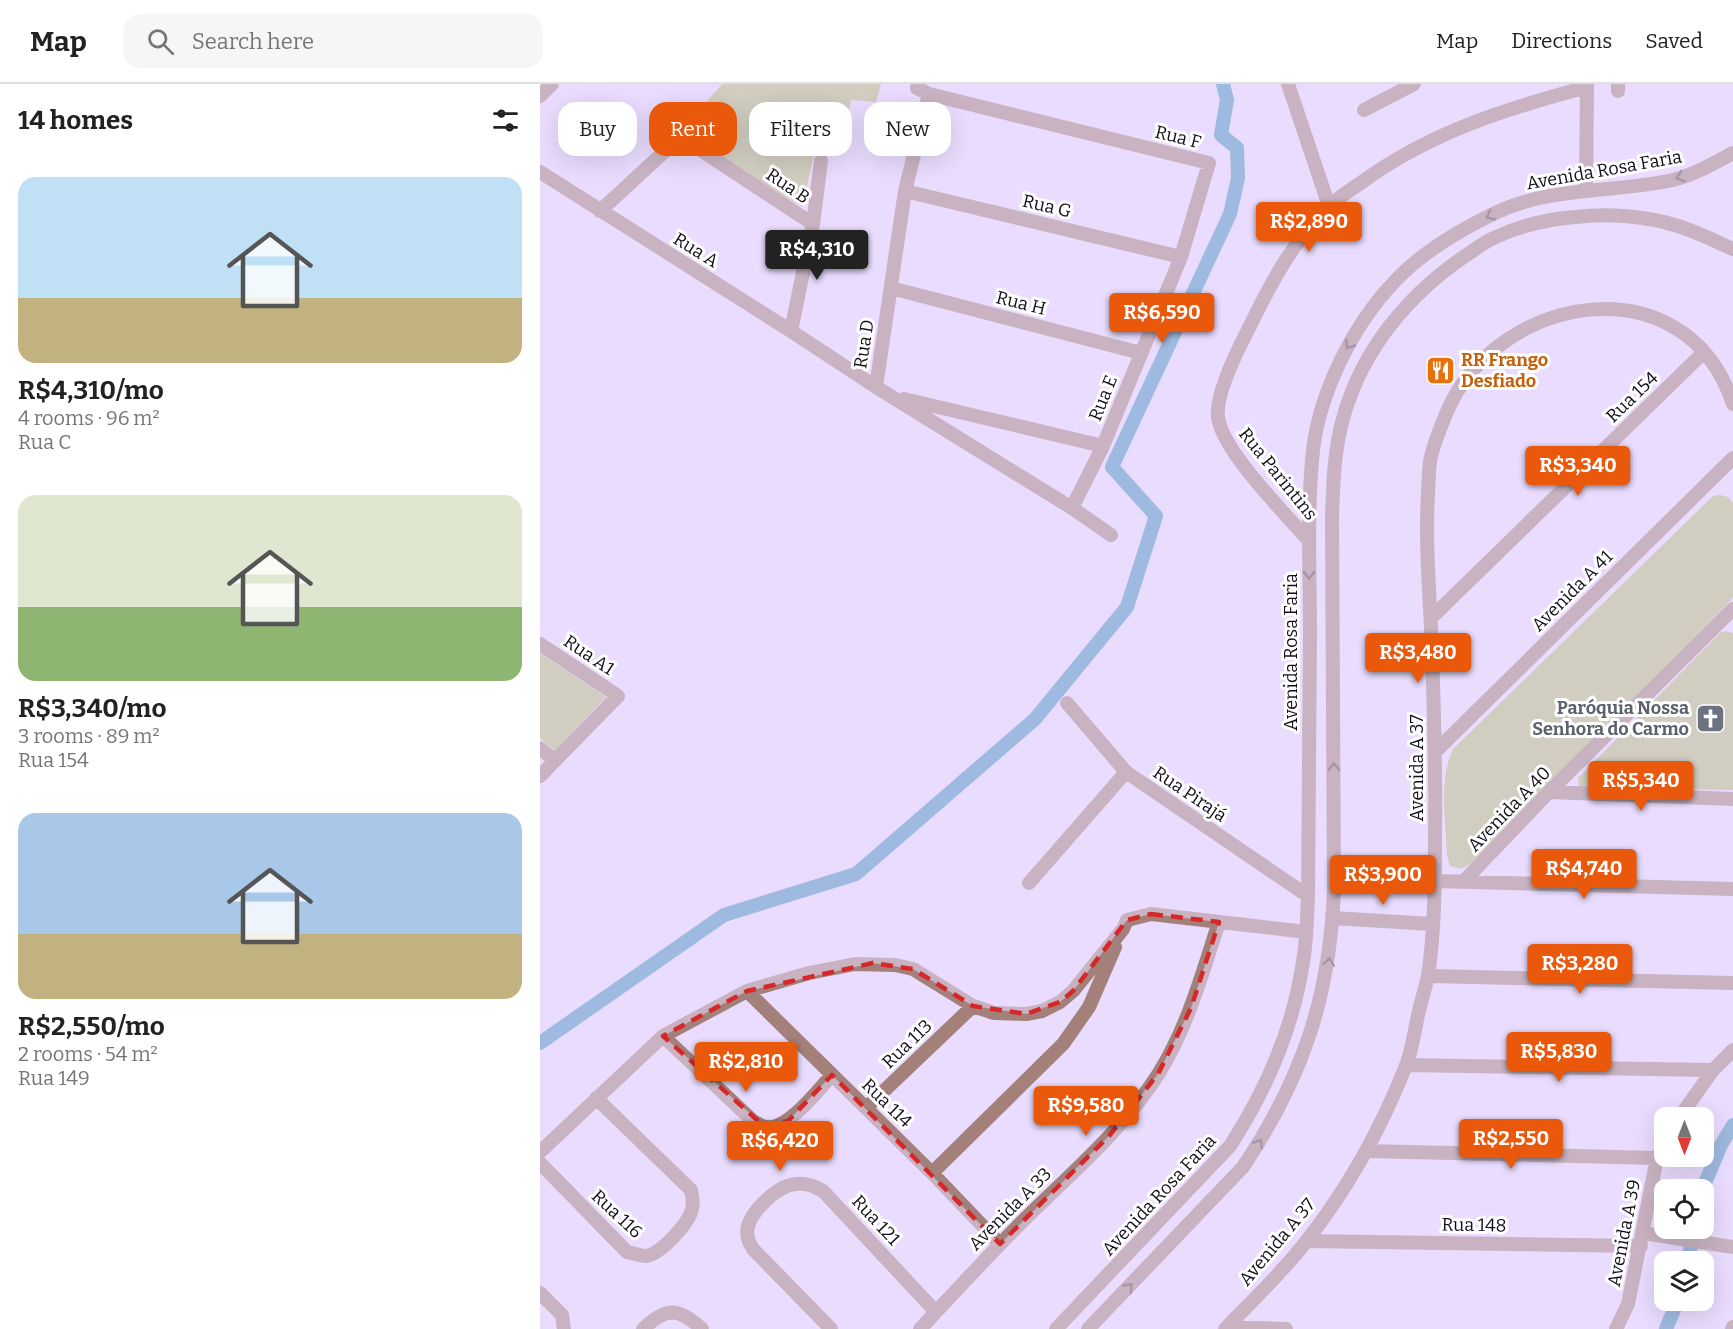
<!DOCTYPE html>
<meta charset="utf-8">
<style>
:root{--surface:#fff;--page:#f6f6f6;--text:#222;--muted:#767676;--line:#e0e0e0;--accent:#ea580c}
body{margin:0;font-family:Bitter,serif;background:var(--page);color:var(--text);height:100vh;display:flex;flex-direction:column;font-size:22px;white-space:nowrap}
*{box-sizing:border-box;margin:0}
p{font-size:20px;color:var(--muted)}
.icon{flex:none;width:33px;height:33px;fill:none;stroke:currentColor;stroke-width:2;stroke-linecap:round;stroke-linejoin:round}
.map{position:relative;flex:1;overflow:hidden}
.drawer{display:flex;flex-direction:column;background:var(--surface);width:540px}
.drawer>*{flex:none}
.hud{position:absolute;left:18px;top:18px;width:570px;height:54px;display:flex;gap:12px}
.needle{width:39px;rotate:180deg}
.tools{position:absolute;left:1114px;top:1023px;display:grid;gap:12px}
.tools a{display:grid;place-items:center;width:60px;height:60px;border-radius:12px;background:var(--surface);box-shadow:0 6px 24px #0002;font-size:30px}
.price{position:absolute;translate:-50% -51px;padding:0 14px;border-radius:6px;background:var(--accent);color:#fff;font-size:20px;line-height:39px;filter:drop-shadow(0 2px 3px #0008)}
.price::after{content:'';position:absolute;left:50%;top:36px;width:18px;height:14px;margin-left:-9px;background:inherit;clip-path:polygon(0 0,100% 0,50% 100%)}
.price.current{background:#222;color:#fff}
ul{padding:0;list-style:none}
li{display:grid;align-content:center;gap:12px;height:318px;padding:0 18px}
li span{display:grid;place-items:center;height:186px;border-radius:18px;color:#555}
li>.icon{margin-inline-start:auto}
span .icon{width:108px;height:108px;fill:#fffc;stroke-width:1}
li b{font-size:26px}
h2{display:flex;justify-content:space-between;align-items:center;height:72px;padding:0 18px;font-size:26px}
.tag{padding:0 21px;border-radius:18px;background:var(--surface);box-shadow:0 6px 24px #0002;font-size:21px;line-height:54px}
.tag.current{background:var(--accent);color:#fff}
header{display:flex;align-items:center;gap:36px;box-sizing:border-box;height:84px;padding:0 30px;background:var(--surface);border-bottom:2px solid var(--line)}
header strong{font-size:28px}
nav{display:flex;gap:33px;margin-inline-start:auto;font-size:21px}
.search{width:420px;height:54px;background:var(--page);display:flex;align-items:center;gap:15px;box-sizing:border-box;padding:0 21px;border-radius:18px;color:var(--muted);font-size:22px}
main{display:flex;flex:1;min-height:0}
.map>svg:first-child{display:block}
.green{fill:#b4bb77}
.lines{fill:none;stroke-linecap:round;stroke-linejoin:round}
.canal{stroke:#4590bd;stroke-width:14}
.minor{stroke:#a3807a;stroke-width:14}
.oneway{stroke:#534145}
.marked{fill:none;stroke:#d62828;stroke-width:4.5;stroke-dasharray:12 8;stroke-linejoin:round}
.labels{text-anchor:middle;stroke-width:6;stroke-linejoin:round;paint-order:stroke}
.street-label{font-size:18px;fill:#120e19;stroke:#fff}
.food-label{font-size:18px;font-weight:bold;fill:#c56008;stroke:#fff;text-anchor:start}
.worship-label{font-size:18px;font-weight:bold;fill:#5b616d;stroke:#fff;text-anchor:end}
</style>
<header>
<strong>Map</strong>
<div class="search"><svg class="icon" aria-label="search" viewBox="0 0 24 24"><circle cx="10" cy="10" r="6"/><path d="M15 15l6 6"/></svg>Search here</div>
<nav><a>Map</a><a>Directions</a><a>Saved</a></nav>
</header>
<main>
<section class="drawer">
<h2>14 homes<svg class="icon" aria-label="filters" viewBox="0 0 24 24"><path d="M4 7h16M4 17h16"/><circle cx="9" cy="7" r="2"/><circle cx="15" cy="17" r="2"/></svg></h2>
<ul>
<li><span style="background:linear-gradient(#bfe0f5 65%,#c2b280 0)"><svg class="icon" aria-label="home" viewBox="0 0 24 24"><path d="M3 11l9-7 9 7M6 9v11h12V9"/></svg></span><div><b>R$4,310/mo</b><p>4 rooms · 96 m²</p><p>Rua C</p></div></li>
<li><span style="background:linear-gradient(#dfe7d0 60%,#8fb573 0)"><svg class="icon" aria-label="home" viewBox="0 0 24 24"><path d="M3 11l9-7 9 7M6 9v11h12V9"/></svg></span><div><b>R$3,340/mo</b><p>3 rooms · 89 m²</p><p>Rua 154</p></div></li>
<li><span style="background:linear-gradient(#a9c7e8 65%,#c2b280 0)"><svg class="icon" aria-label="home" viewBox="0 0 24 24"><path d="M3 11l9-7 9 7M6 9v11h12V9"/></svg></span><div><b>R$2,550/mo</b><p>2 rooms · 54 m²</p><p>Rua 149</p></div></li>
</ul>
</section>
<div class="map">
<svg width="1193" height="1245" viewBox="0 0 1193 1245">
<rect width="100%" height="100%" fill="#e9dcfe"/>
<!-- green -->
<path class="green" d="M 182,0 L 341,0 L 336,18 L 311,16 L 305,45 L 280,44 L 262,123 L 140,49 Z
M 1180,411 L 1188,413 L 1193,419 L 1193,513 L 1191,516 L 932,779 L 921,785 L 910,782 L 907,771 C 906,737 898,697 913,665 L 1173,412 Z
M 1185,547 L 1193,549 L 1193,706 L 1041,704 L 1039,702 L 1038,694 L 1181,548 Z
M 0,569 L 66,613 L 15,667 L 0,654 Z"/>
<g class="lines">
<!-- canal -->
<path class="canal" d="M 0,959 L 184,831 L 316,790 L 495,635 L 587,523 L 616,432 L 572,383 L 690,130 L 698,94 L 697,64 L 681,51 L 687,16 L 683,0
M 1162,1106 L 1181,1061 L 1193,1041
M 1148,1178 L 1154,1144
M 1126,1245 L 1138,1216"/>
<!-- minor -->
<path class="minor" d="M 378,0 L 377,4 L 389,10 L 669,79 L 641,173 L 563,362 L 532,424
M 748,0 L 789,122
M 1078,0 L 1078,7
M 0,12 L 12,0
M 824,26 L 874,0
M 0,88 L 251,247 L 336,303 L 532,424 L 571,451
M 365,107 L 641,173
M 1046,107 L 1047,0
M 60,127 L 124,68 C 137,58 144,58 159,65 L 273,140
M 351,204 L 601,269
M 251,247 L 273,140 L 281,77
M 336,303 L 365,107 L 389,10
M 364,315 L 563,362
M 769,457 C 745,429 682,367 678,333 C 675,310 698,265 709,244 C 730,201 753,156 789,123 C 798,113 811,106 822,98 C 891,48 965,25 1047,3
M 891,534 L 1164,268
M 0,560 L 78,612 L 0,692
M 527,619 L 586,688 L 768,812
M 0,664 L 15,677
M 896,667 L 1193,374
M 1009,708 L 1193,715
M 895,797 L 1193,805
M 924,797 L 1009,708 L 1193,525
M 489,799 L 586,688
M 793,834 L 892,840
M 888,892 L 1193,899
M 207,907 L 392,1089 L 460,1160
M 123,952 L 213,1037 C 217,1039 222,1043 226,1043 C 247,1047 278,1006 292,991
M 866,981 L 1173,986
M 326,1024 L 433,922
M 1139,1034 L 1173,986 L 1193,966
M 826,1067 L 1117,1074
M 0,1068 L 123,952 L 207,907 L 269,889 L 315,880 L 355,881 L 373,885 L 433,922 L 454,929 L 486,930 L 502,927 L 520,918 L 533,907 L 583,845 L 587,836 L 611,830 L 766,848
M 0,1079 L 87,1168 C 93,1169 100,1172 106,1172 C 121,1170 149,1139 152,1125 C 154,1119 152,1112 151,1106 L 56,1014
M 392,1089 L 523,960 L 549,923 L 575,863
M 1103,1149 L 1193,1163
M 767,1157 L 1101,1162
M 0,1209 L 22,1231 L 24,1245
M 687,1243 L 746,1245
M 103,1245 C 126,1223 138,1223 162,1245
M 291,1245 L 213,1165 C 209,1159 207,1154 207,1147 C 209,1128 238,1101 256,1100 C 267,1099 274,1102 283,1107 L 396,1228
M 380,1245 C 416,1207 452,1167 490,1130 C 535,1086 585,1043 619,989 C 648,942 662,890 679,838
M 516,1245 L 690,1062 C 727,1005 755,939 764,871 C 767,852 767,831 768,812 C 768,724 769,636 770,549 C 770,492 767,434 772,377 C 776,314 812,242 855,197 C 882,168 920,146 955,129 C 1011,102 1074,109 1133,96 C 1154,91 1174,79 1193,69
M 548,1245 L 703,1083 C 763,993 790,913 794,805 L 792,435 C 793,400 794,365 804,331 C 823,265 868,211 925,172 C 935,166 945,157 956,153 C 980,142 1009,135 1035,133 C 1067,129 1107,132 1138,142 C 1157,148 1175,157 1193,165
M 685,1245 C 712,1217 745,1186 768,1155 C 808,1104 841,1044 865,984 C 872,968 874,949 878,931 C 881,918 885,905 888,892 C 895,845 895,796 895,749 C 896,688 894,627 892,566 C 890,514 885,461 888,409 C 889,396 888,381 892,369 C 895,356 901,343 906,330 C 957,208 1146,177 1193,320
M 1076,1245 L 1088,1220 L 1117,1074 L 1125,1059
M 1192,1245 L 1193,1243"/>
</g>
<!-- one-way arrows -->
<defs><path id="oneway-chevron" d="M-2-3.5L2.5 0L-2 3.5" fill="none" stroke-width="1.6" stroke-linecap="round" stroke-linejoin="round" transform="scale(1.5)"/></defs>
<g class="oneway">
<use href="#oneway-chevron" transform="translate(1140 93) rotate(163)"/>
<use href="#oneway-chevron" transform="translate(950 132) rotate(152)"/>
<use href="#oneway-chevron" transform="translate(809 261) rotate(123)"/>
<use href="#oneway-chevron" transform="translate(769 491) rotate(90)"/>
<use href="#oneway-chevron" transform="translate(794 683) rotate(-90)"/>
<use href="#oneway-chevron" transform="translate(789 878) rotate(-82)"/>
<use href="#oneway-chevron" transform="translate(719 1059) rotate(-58)"/>
<use href="#oneway-chevron" transform="translate(589 1203) rotate(-46)"/>
</g>
<!-- marked area -->
<path d="M0 0H1193V1245H0ZM 611,830 L 679,838 L 651,924 L 618,990 L 569,1052 L 460,1160 L 292,991 L 248,1037 L 225,1043 L 123,952 L 207,907 L 333,879 L 373,885 L 433,922 L 486,930 L 520,918 L 533,907 L 587,836 Z" fill="#e9dcfe" fill-opacity=".55" fill-rule="evenodd"/>
<path class="marked" d="M 611,830 L 679,838 L 651,924 L 618,990 L 569,1052 L 460,1160 L 292,991 L 248,1037 L 225,1043 L 123,952 L 207,907 L 333,879 L 373,885 L 433,922 L 486,930 L 520,918 L 533,907 L 587,836 Z"/>
<!-- icons -->
<defs>
<symbol id="restaurant-square" viewBox="-11 -11 22 22"><rect x="-9" y="-9" width="18" height="18" rx="4" fill="#e8710a" stroke="#fff"/><path d="M-5-6h1v4h1v-4h1v4h1v-4h1v5L-1.5 .5V6h-2V.5L-5-1ZM5-6V6H3V1.5H1.5Q1.5-4 5-6Z" fill="#fff"/></symbol>
<symbol id="church-square" viewBox="-11 -11 22 22"><rect x="-9" y="-9" width="18" height="18" rx="4" fill="#6b7280" stroke="#fff"/><path d="M-1.2-6h2.4v3.5h3.3v2.4h-3.3V6h-2.4V-.1h-3.3v-2.4h3.3Z" fill="#fff"/></symbol>
</defs>
<g fill-rule="evenodd">
<use href="#restaurant-square" x="884" y="270" width="33" height="33"/>
<use href="#church-square" x="1154" y="618" width="33" height="33"/>
</g>
<g class="labels">
<!-- street labels -->
<g class="street-label">
<text transform="translate(638 53) rotate(14)" y="6">Rua F</text>
<text transform="translate(1064 86) rotate(-10)" y="6">Avenida Rosa Faria</text>
<text transform="translate(248 102) rotate(34)" y="6">Rua B</text>
<text transform="translate(507 122) rotate(13)" y="6">Rua G</text>
<text transform="translate(156 166) rotate(32)" y="6">Rua A</text>
<text transform="translate(481 219) rotate(14)" y="6">Rua H</text>
<text transform="translate(324 260) rotate(-81)" y="6">Rua D</text>
<text transform="translate(1092 313) rotate(-44)" y="6">Rua 154</text>
<text transform="translate(563 314) rotate(-68)" y="6">Rua E</text>
<text transform="translate(738 390) rotate(51)" y="6">Rua Parintins</text>
<text transform="translate(1032 507) rotate(-45)" y="6">Avenida A 41</text>
<text transform="translate(751 568) rotate(-90)" y="6">Avenida Rosa Faria</text>
<text transform="translate(49 571) rotate(34)" y="6">Rua A1</text>
<text transform="translate(877 684) rotate(-90)" y="6">Avenida A 37</text>
<text transform="translate(650 710) rotate(34)" y="6">Rua Pirajá</text>
<text transform="translate(969 725) rotate(-46)" y="6">Avenida A 40</text>
<text transform="translate(367 960) rotate(-44)" y="6">Rua 113</text>
<text transform="translate(347 1019) rotate(44)" y="6">Rua 114</text>
<text transform="translate(619 1111) rotate(-47)" y="6">Avenida Rosa Faria</text>
<text transform="translate(470 1125) rotate(-45)" y="6">Avenida A 33</text>
<text transform="translate(77 1130) rotate(43)" y="6">Rua 116</text>
<text transform="translate(336 1136) rotate(47)" y="6">Rua 121</text>
<text transform="translate(934 1141) rotate(1)" y="6">Rua 148</text>
<text transform="translate(1084 1149) rotate(-79)" y="6">Avenida A 39</text>
<text transform="translate(737 1158) rotate(-50)" y="6">Avenida A 37</text>
</g>
<!-- food labels -->
<g class="food-label">
<text x="921" y="282">RR Frango<tspan x="921" dy="21">Desfiado</tspan></text>
</g>
<!-- worship labels -->
<g class="worship-label">
<text x="1149" y="630">Paróquia Nossa<tspan x="1149" dy="21">Senhora do Carmo</tspan></text>
</g>
</g>
</svg>
<div class="tools">
<a><svg class="needle" viewBox="-14 -14 28 28"><path d="M0-13l5 13h-10z" fill="#e53935"/><path d="M0 13l5-13h-10z" fill="#767676"/></svg></a>
<a><svg class="icon" aria-label="locate" viewBox="0 0 24 24"><circle cx="12" cy="12" r="6"/><path d="M12 2v4M12 18v4M2 12h4M18 12h4"/></svg></a>
<a><svg class="icon" aria-label="layers" viewBox="0 0 24 24"><path d="M12 4l9 5-9 5-9-5zM3 14l9 5 9-5"/></svg></a>
</div>
<b class="price" style="left:769px;top:169px">R$2,890</b>
<b class="price current" style="left:277px;top:197px">R$4,310</b>
<b class="price" style="left:622px;top:260px">R$6,590</b>
<b class="price" style="left:1038px;top:413px">R$3,340</b>
<b class="price" style="left:878px;top:600px">R$3,480</b>
<b class="price" style="left:1101px;top:728px">R$5,340</b>
<b class="price" style="left:1044px;top:816px">R$4,740</b>
<b class="price" style="left:843px;top:822px">R$3,900</b>
<b class="price" style="left:1040px;top:911px">R$3,280</b>
<b class="price" style="left:1019px;top:999px">R$5,830</b>
<b class="price" style="left:206px;top:1009px">R$2,810</b>
<b class="price" style="left:546px;top:1053px">R$9,580</b>
<b class="price" style="left:971px;top:1086px">R$2,550</b>
<b class="price" style="left:240px;top:1088px">R$6,420</b>
<div class="hud">
<a class="tag">Buy</a>
<a class="tag current">Rent</a>
<a class="tag">Filters</a>
<a class="tag">New</a>
</div>
</div>
</main>
